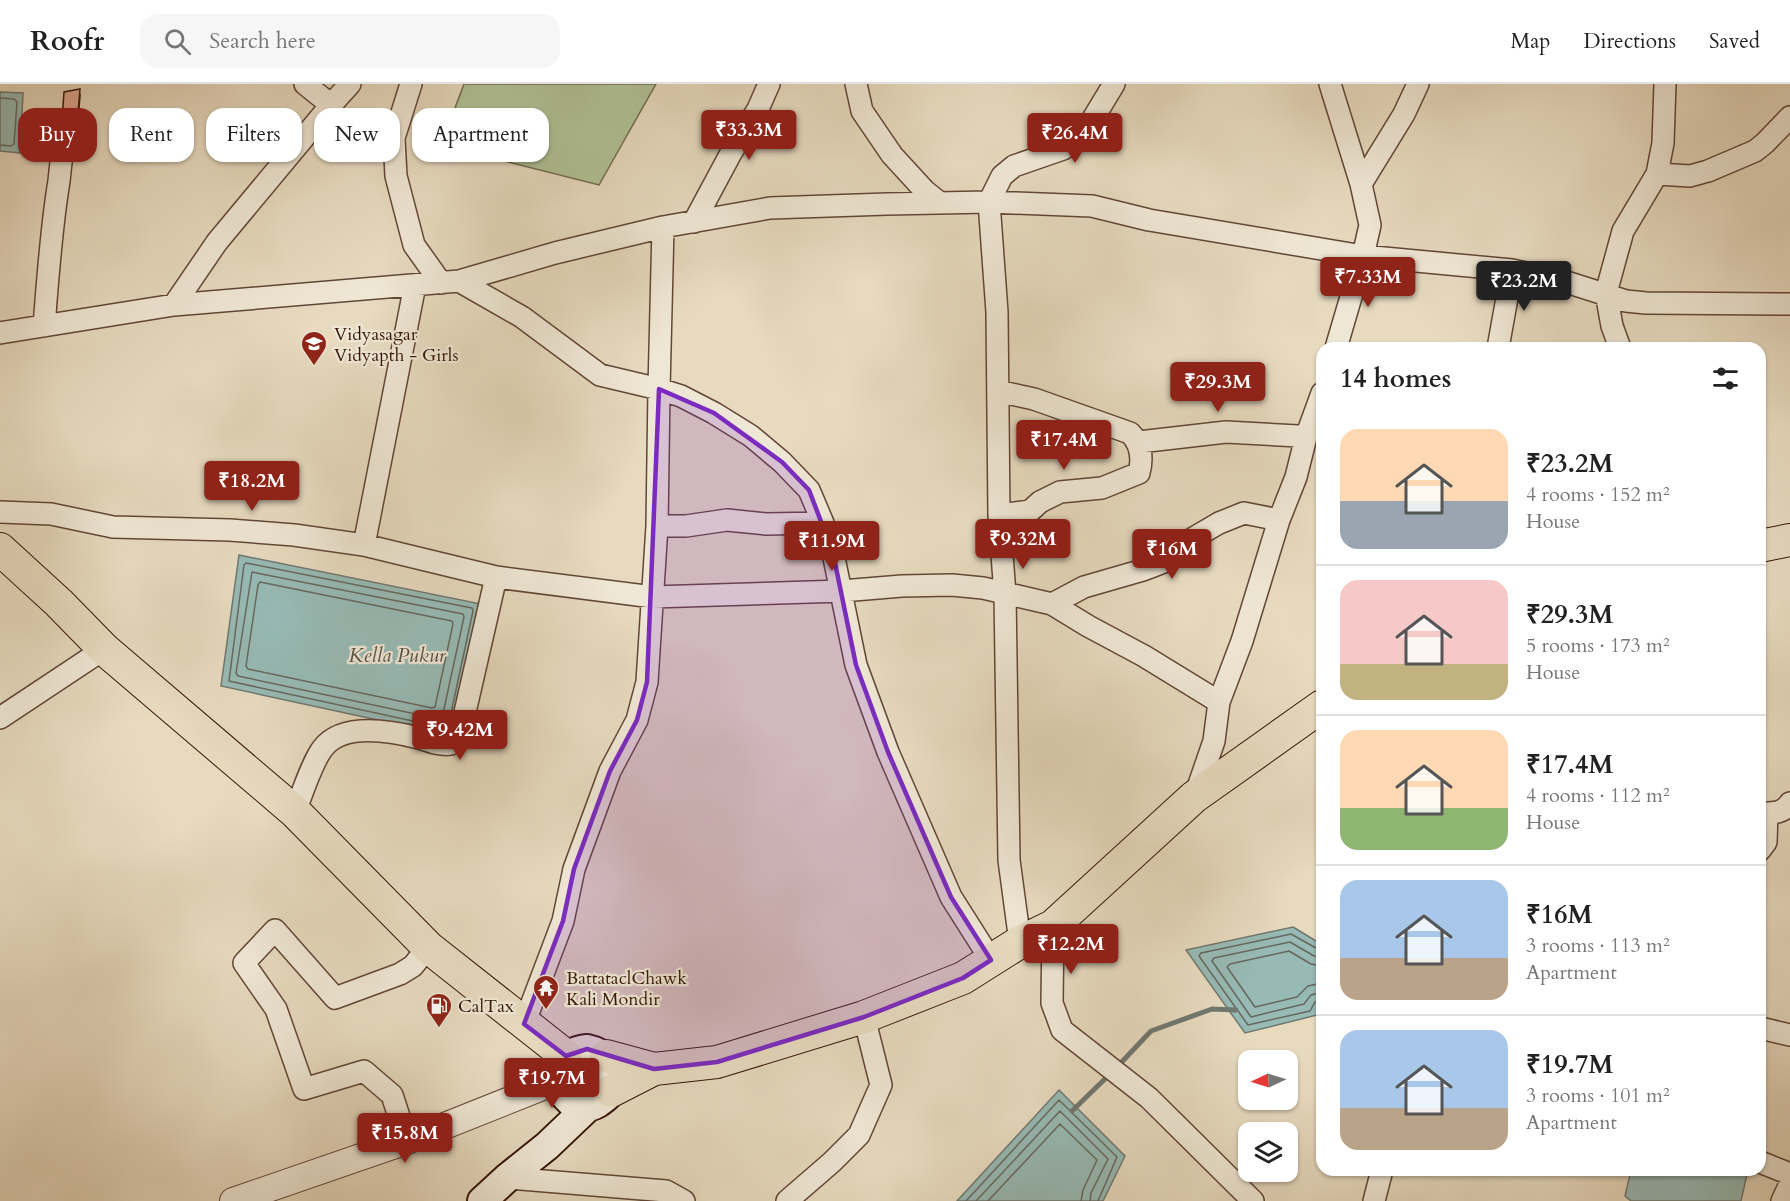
<!DOCTYPE html>
<meta charset="utf-8">
<style>
:root{--surface:#fff;--page:#f6f6f6;--text:#222;--muted:#767676;--line:#e0e0e0;--accent:#8f2418}
body{margin:0;font-family:Cardo,serif;background:var(--page);color:var(--text);height:100vh;display:flex;flex-direction:column;font-size:22px;white-space:nowrap}
*{box-sizing:border-box;margin:0}
p{font-size:20px;color:var(--muted)}
.icon{flex:none;width:33px;height:33px;fill:none;stroke:currentColor;stroke-width:2;stroke-linecap:round;stroke-linejoin:round}
.map{position:relative;flex:1;overflow:hidden}
.panel{position:absolute;left:1316px;top:258px;width:450px;height:834px;display:flex;flex-direction:column;background:var(--surface);border-radius:18px;box-shadow:0 2px 4px #0004}
.panel>*{flex:none}
.hud{position:absolute;left:18px;top:24px;width:570px;height:54px;display:flex;gap:12px}
.needle{width:39px;rotate:266deg}
.controls{position:absolute;left:1238px;top:966px;display:grid;gap:12px}
.controls a{display:grid;place-items:center;width:60px;height:60px;border-radius:12px;background:var(--surface);box-shadow:0 2px 4px #0004;font-size:30px}
.price{position:absolute;translate:-50% -51px;padding:0 14px;border-radius:6px;background:var(--accent);color:#fff;font-size:20px;line-height:39px;filter:drop-shadow(0 2px 3px #0008)}
.price::after{content:'';position:absolute;left:50%;top:36px;width:18px;height:14px;margin-left:-9px;background:inherit;clip-path:polygon(0 0,100% 0,50% 100%)}
.price.active{background:#222;color:#fff}
ul{padding:0;list-style:none}
li{display:flex;align-items:center;gap:18px;height:150px;padding:0 24px}
li+li{border-top:2px solid var(--line)}
li span{display:grid;place-items:center;flex:none;width:168px;height:120px;border-radius:18px;color:#555}
li>.icon{margin-inline-start:auto}
span .icon{width:72px;height:72px;fill:#fffc;stroke-width:1}
li b{font-size:26px}
h2{display:flex;justify-content:space-between;align-items:center;height:72px;padding:0 24px;font-size:26px}
.pill{padding:0 21px;border-radius:18px;background:var(--surface);box-shadow:0 2px 4px #0004;font-size:21px;line-height:54px}
.pill.active{background:var(--accent);color:#fff}
header{display:flex;align-items:center;gap:36px;box-sizing:border-box;height:84px;padding:0 30px;background:var(--surface);border-bottom:2px solid var(--line)}
header strong{font-size:28px}
nav{display:flex;gap:33px;margin-inline-start:auto;font-size:21px}
.search{width:420px;height:54px;background:var(--page);display:flex;align-items:center;gap:15px;box-sizing:border-box;padding:0 21px;border-radius:18px;color:var(--muted);font-size:22px}
.map>svg:first-child{display:block}
.green{fill:#b0c196;stroke:#726b4f;stroke-width:1.5}
.water{fill:#97bab5;stroke:#707870;stroke-width:1.5}
.lines{fill:none;stroke-linecap:round;stroke-linejoin:round}
.shore{stroke:#66685e;stroke-width:1.5}
.stream{stroke:#707870;stroke-width:5}
.minor-casing{stroke:#624636;stroke-width:24}
.tertiary-casing{stroke:#624636;stroke-width:28}
.secondary-casing{stroke:#351508;stroke-width:32}
.primary-casing{stroke:#351508;stroke-width:34}
.minor{stroke:#efe7d5;stroke-width:21}
.tertiary{stroke:#efe7d5;stroke-width:26}
.secondary{stroke:#efe7d5;stroke-width:28}
.primary{stroke:#e7dabf;stroke-width:32}
.wall{fill:#c2907f;stroke:#351508;stroke-width:1.5}
.building{fill:#e2a894;stroke:#351508;stroke-width:1.5}
.marked{fill:#7b2cbf;fill-opacity:0.2;stroke:#7b2cbf;stroke-width:4.5;stroke-linejoin:round}
.labels{text-anchor:middle;stroke-width:4.5;stroke-linejoin:round;paint-order:stroke}
.poi-label{font-size:18px;fill:#351508;stroke:#efe7d5;text-anchor:start}
.water-label{font-size:20px;font-style:italic;fill:#574f45;stroke:#efe7d5}
</style>
<header>
<strong>Roofr</strong>
<div class="search"><svg class="icon" aria-label="search" viewBox="0 0 24 24"><circle cx="10" cy="10" r="6"/><path d="M15 15l6 6"/></svg>Search here</div>
<nav><a>Map</a><a>Directions</a><a>Saved</a></nav>
</header>
<div class="map">
<svg width="1790" height="1117" viewBox="0 0 1790 1117">
<rect width="100%" height="100%" fill="#e7dabf"/>
<filter id="stains"><feTurbulence type="fractalNoise" baseFrequency=".00333" numOctaves="4"/><feColorMatrix values="0 0 0 0 .2 0 0 0 0 .09 0 0 0 0 .02 0 0 0 .5 -.17"/></filter>
<radialGradient id="worn" r=".72"><stop offset=".6" stop-color="#630" stop-opacity="0"/><stop offset="1" stop-color="#630" stop-opacity=".3"/></radialGradient>
<!-- green -->
<path class="green" d="M 464,0 L 656,0 L 599,101 L 441,61 Z"/>
<!-- water -->
<path class="water" d="M 0,8 L 23,9 L 20,69 L 0,67 Z
M 239,471 L 481,520 L 452,652 L 221,602 Z
M 1293,843 L 1321,860 L 1322,900 L 1317,931 L 1245,949 L 1186,866 Z
M 1059,1006 L 1125,1072 L 1103,1117 L 957,1117 Z
M 1631,1086 L 1748,1086 L 1741,1117 L 1631,1117 L 1625,1112 Z"/>
<g class="lines">
<!-- shore -->
<path class="shore" d="M 0,14 L 14,15 L 17,18 L 14,60 L 11,62 L 0,61
M 246,479 L 472,524 L 473,527 L 448,643 L 445,644 L 229,597 L 244,481 Z
M 252,488 L 463,530 L 464,533 L 442,634 L 439,635 L 238,592 L 236,589 Z
M 260,498 L 452,537 L 453,540 L 435,623 L 432,624 L 248,585 L 246,582 L 258,501 Z
M 1322,865 L 1316,864 L 1291,850 L 1201,869 L 1199,872 L 1248,941 L 1310,927 L 1315,918 L 1322,916
M 1322,873 L 1314,872 L 1290,858 L 1214,874 L 1212,877 L 1251,933 L 1304,920 L 1311,911 L 1322,908
M 1322,882 L 1311,880 L 1289,867 L 1230,880 L 1227,883 L 1255,923 L 1297,913 L 1308,902 L 1322,899
M 966,1117 L 1059,1016 L 1117,1073 L 1098,1117
M 976,1117 L 1060,1027 L 1108,1075 L 1091,1109 L 1090,1117
M 988,1117 L 1060,1040 L 1097,1076 L 1083,1106 L 1081,1117"/>
<!-- stream -->
<path class="stream" d="M 1117,983 L 1151,947 L 1212,925 L 1236,926
M 1072,1027 L 1111,989"/>
<defs>
<path id="minor" d="M 305,0 L 331,21
M 411,0 L 394,54 L 396,92 L 414,161 L 441,199
M 856,0 L 862,27 L 892,71 L 925,107 L 940,119
M 1330,0 L 1361,100 L 1370,141 L 1363,172 L 1336,264
M 1657,90 L 1690,92 L 1708,87 L 1755,67 L 1765,59 L 1790,33
M 1361,100 L 1404,30 L 1418,0
M 694,138 L 731,69 L 758,25 L 769,0
M 663,143 L 659,305 L 681,312 L 714,329 L 751,352 L 782,378 L 809,406 L 823,439 L 833,469 L 856,581 L 888,668 L 951,813 L 991,876
M 459,197 L 522,233 L 600,291 L 659,305 L 657,442 L 647,598 L 637,636 L 610,687 L 574,785 L 563,837 L 524,940
M 174,221 L 217,158 L 331,21 L 350,0
M 44,242 C 48,193 51,145 59,97 C 61,80 61,67 67,51
M 0,249 L 174,221 L 459,197 L 555,169 L 663,143 L 770,124 L 887,120 L 989,118 L 1092,122 L 1149,136 L 1363,172 L 1512,186 L 1560,196 L 1626,217 L 1646,219 L 1790,220
M 1498,264 L 1512,186
M 1620,264 L 1612,242 L 1606,209 L 1623,147 L 1657,90 L 1663,59 L 1665,0
M 998,307 L 1034,315 L 1130,349 C 1141,360 1143,374 1139,389 L 1102,404 L 1060,408 L 1040,418 L 1030,427 L 999,431
M 1139,358 L 1226,348 L 1298,352
M 0,428 L 51,430 L 113,443 L 230,446 L 294,451 L 364,461 L 496,493 L 653,513 L 842,507 L 902,502 L 952,501 L 983,504 L 1052,520 L 1088,542 L 1144,572 L 1219,618
M 657,442 L 686,442 L 727,436 L 766,440 L 823,439
M 364,461 L 415,201
M 1052,520 L 1084,503 L 1143,486 L 1169,476 L 1190,456 L 1219,439 L 1244,429 L 1279,436
M 0,634 L 104,565
M 1195,712 L 1214,657 L 1219,618 L 1242,557 L 1279,436 L 1296,393 L 1306,353 L 1322,309
M 295,728 C 301,712 313,676 323,664 C 343,638 391,647 419,654 C 428,657 441,662 451,660 C 455,659 457,654 460,650 L 496,493
M 1760,729 C 1772,729 1783,730 1790,719
M 1760,766 L 1766,758 L 1767,729
M 1053,842 L 1052,919 L 1062,946 L 1149,1014 L 1253,1117
M 1020,858 L 1009,776 L 1005,510 L 999,431 L 997,228 L 989,118 L 1002,92 L 1014,82 L 1063,65 L 1078,55 L 1091,38 L 1114,0
M 1760,944 L 1790,951
M 407,1057 L 392,1011 L 364,987 L 304,1005 L 276,925 L 244,879 L 275,846 L 335,914 L 400,890 L 413,882 L 428,863
M 1760,1078 L 1790,1090
M 507,1094 L 666,1107 L 684,1117
M 787,1117 L 832,1078 L 859,1051 L 881,1001 L 864,933
M 1374,1117 L 1382,1086
M 1782,1117 L 1790,1100"/>
<path id="tertiary" d="M 233,1117 L 407,1057 L 560,996"/>
<path id="secondary" d="M 587,965 C 606,969 615,981 612,1002 C 611,1010 605,1014 598,1019 C 564,1040 535,971 587,965 Z
M 482,1117 L 507,1094 L 547,1062 L 589,1022"/>
<path id="primary" d="M 1760,462 L 1790,456
M 0,465 L 59,519 L 104,565 L 295,728 L 428,863 L 566,972
M 606,972 L 654,985 L 717,978 L 864,933 L 963,894 L 1020,858 L 1053,842 L 1194,713 L 1322,622
M 611,1007 L 654,985"/>
</defs>
<!-- minor casing -->
<use href="#minor" class="minor-casing"/>
<!-- tertiary casing -->
<use href="#tertiary" class="tertiary-casing"/>
<!-- secondary casing -->
<use href="#secondary" class="secondary-casing"/>
<!-- primary casing -->
<use href="#primary" class="primary-casing"/>
<!-- minor -->
<use href="#minor" class="minor"/>
<!-- tertiary -->
<use href="#tertiary" class="tertiary"/>
<!-- secondary -->
<use href="#secondary" class="secondary"/>
<!-- primary -->
<use href="#primary" class="primary"/>
</g>
<!-- wall -->
<path class="wall" d="M 80,12 L 77,48 L 62,44 L 62,37 Z"/>
<!-- building -->
<path class="building" d="M 80,5 L 77,41 L 62,37 L 64,8 Z"/>
<!-- marked area -->
<path class="marked" d="M 659,305 L 714,329 L 782,378 L 809,406 L 833,469 L 856,581 L 888,668 L 951,813 L 991,876 L 963,894 L 864,933 L 717,978 L 654,985 L 587,965 L 566,972 L 524,940 L 563,837 L 574,785 L 610,687 L 637,636 L 647,598 Z"/>
<!-- icons -->
<defs>
<symbol id="school-pin" viewBox="-11 -11 22 30"><path d="M0 17L-7.5 6A9.5 9.5 0 1 1 7.5 6Z" fill="#8f2418" stroke="#efe7d5"/><path d="M0-5L7-2L0 1L-7-2ZM-4 1L0 2.5L4 1V4Q0 6-4 4Z" fill="#fff"/></symbol>
<symbol id="temple-pin" viewBox="-11 -11 22 30"><path d="M0 17L-7.5 6A9.5 9.5 0 1 1 7.5 6Z" fill="#8f2418" stroke="#efe7d5"/><path d="M0-6L5-2H3V0L6.5 2.5H4V6H1.5V3h-3V6H-4V2.5H-6.5L-3 0V-2H-5Z" fill="#fff"/></symbol>
<symbol id="fuel-pin" viewBox="-11 -11 22 30"><path d="M0 17L-7.5 6A9.5 9.5 0 1 1 7.5 6Z" fill="#8f2418" stroke="#efe7d5"/><path d="M-5.5-6h7V0h2V4h1.3V-2.5L3-4.5l.8-.8L6-3V5H2.5V1h-1V6h-7ZM-4.2-4.7v3.2H.2V-4.7Z" fill="#fff"/></symbol>
</defs>
<g fill-rule="evenodd">
<use href="#school-pin" x="299" y="245" width="30" height="40"/>
<use href="#temple-pin" x="531" y="889" width="30" height="40"/>
<use href="#fuel-pin" x="424" y="907" width="30" height="40"/>
</g>
<g class="labels">
<!-- poi labels -->
<g class="poi-label">
<text x="334" y="256">Vidyasagar<tspan x="334" dy="21">Vidyapth - Girls</tspan></text>
<text x="566" y="900">BattataclChawk<tspan x="566" dy="21">Kali Mondir</tspan></text>
<text x="458" y="928">CalTax</text>
</g>
<!-- water labels -->
<g class="water-label">
<text x="397" y="578">Kella Pukur</text>
</g>
</g>
<rect width="100%" height="100%" filter="url(#stains)"/>
<rect width="100%" height="100%" fill="url(#worn)"/>
</svg>
<div class="controls">
<a><svg class="needle" viewBox="-14 -14 28 28"><path d="M0-13l5 13h-10z" fill="#e53935"/><path d="M0 13l5-13h-10z" fill="#767676"/></svg></a>
<a><svg class="icon" aria-label="layers" viewBox="0 0 24 24"><path d="M12 4l9 5-9 5-9-5zM3 14l9 5 9-5"/></svg></a>
</div>
<b class="price" style="left:749px;top:77px">₹33.3M</b>
<b class="price" style="left:1075px;top:80px">₹26.4M</b>
<b class="price" style="left:1368px;top:224px">₹7.33M</b>
<b class="price active" style="left:1524px;top:228px">₹23.2M</b>
<b class="price" style="left:1218px;top:329px">₹29.3M</b>
<b class="price" style="left:1064px;top:387px">₹17.4M</b>
<b class="price" style="left:252px;top:428px">₹18.2M</b>
<b class="price" style="left:1023px;top:486px">₹9.32M</b>
<b class="price" style="left:832px;top:488px">₹11.9M</b>
<b class="price" style="left:1172px;top:496px">₹16M</b>
<b class="price" style="left:460px;top:677px">₹9.42M</b>
<b class="price" style="left:1071px;top:891px">₹12.2M</b>
<b class="price" style="left:552px;top:1025px">₹19.7M</b>
<b class="price" style="left:405px;top:1080px">₹15.8M</b>
<div class="hud">
<a class="pill active">Buy</a>
<a class="pill">Rent</a>
<a class="pill">Filters</a>
<a class="pill">New</a>
<a class="pill">Apartment</a>
</div>
<section class="panel">
<h2>14 homes<svg class="icon" aria-label="filters" viewBox="0 0 24 24"><path d="M4 7h16M4 17h16"/><circle cx="9" cy="7" r="2"/><circle cx="15" cy="17" r="2"/></svg></h2>
<ul>
<li><span style="background:linear-gradient(#ffd9b3 60%,#9aa5b1 0)"><svg class="icon" aria-label="home" viewBox="0 0 24 24"><path d="M3 11l9-7 9 7M6 9v11h12V9"/></svg></span><div><b>₹23.2M</b><p>4 rooms · 152 m²</p><p>House</p></div></li>
<li><span style="background:linear-gradient(#f6c9c9 70%,#c2b280 0)"><svg class="icon" aria-label="home" viewBox="0 0 24 24"><path d="M3 11l9-7 9 7M6 9v11h12V9"/></svg></span><div><b>₹29.3M</b><p>5 rooms · 173 m²</p><p>House</p></div></li>
<li><span style="background:linear-gradient(#ffd9b3 65%,#8fb573 0)"><svg class="icon" aria-label="home" viewBox="0 0 24 24"><path d="M3 11l9-7 9 7M6 9v11h12V9"/></svg></span><div><b>₹17.4M</b><p>4 rooms · 112 m²</p><p>House</p></div></li>
<li><span style="background:linear-gradient(#a9c7e8 65%,#b9a48a 0)"><svg class="icon" aria-label="home" viewBox="0 0 24 24"><path d="M3 11l9-7 9 7M6 9v11h12V9"/></svg></span><div><b>₹16M</b><p>3 rooms · 113 m²</p><p>Apartment</p></div></li>
<li><span style="background:linear-gradient(#a9c7e8 65%,#b9a48a 0)"><svg class="icon" aria-label="home" viewBox="0 0 24 24"><path d="M3 11l9-7 9 7M6 9v11h12V9"/></svg></span><div><b>₹19.7M</b><p>3 rooms · 101 m²</p><p>Apartment</p></div></li>
</ul>
</section>
</div>
